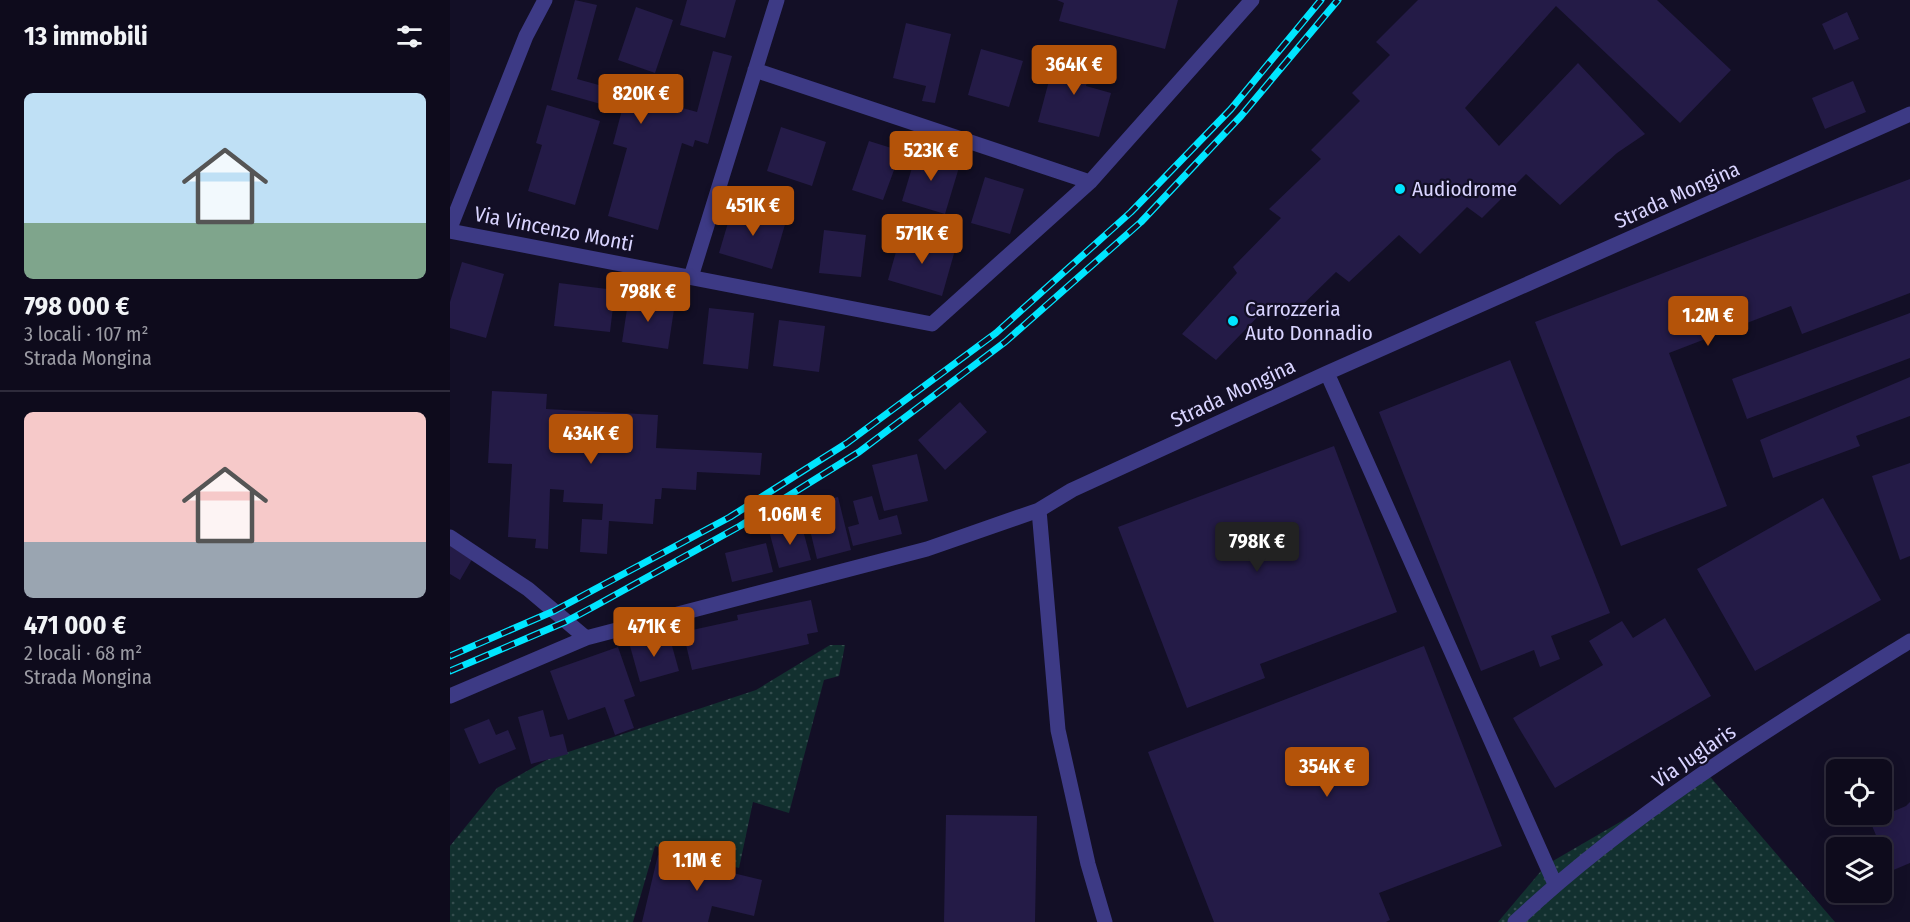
<!DOCTYPE html>
<html lang="it">
<meta charset="utf-8">
<style>
:root{--surface:#0e0b1c;--page:#1c1929;--text:#f1f3f6;--muted:#9b9ba3;--line:#2e2b3b;--accent:#b45309}
body{margin:0;font-family:"Fira Sans Condensed",sans-serif;background:var(--page);color:var(--text);height:100vh;display:flex;flex-direction:column;font-size:22px;white-space:nowrap}
*{box-sizing:border-box;margin:0}
p{font-size:20px;color:var(--muted)}
.icon{flex:none;width:33px;height:33px;fill:none;stroke:currentColor;stroke-width:2;stroke-linecap:round;stroke-linejoin:round}
.map{position:relative;flex:1;overflow:hidden}
.side{display:flex;flex-direction:column;background:var(--surface);width:450px}
.side>*{flex:none}
.buttons{position:absolute;left:1376px;top:759px;display:grid;gap:12px}
.buttons a{display:grid;place-items:center;width:66px;height:66px;border-radius:9px;background:var(--surface);box-shadow:0 3px 15px #0003,0 0 0 2px var(--line);font-size:30px}
.price{position:absolute;translate:-50% -51px;padding:0 14px;border-radius:6px;background:var(--accent);color:#fff;font-size:20px;line-height:39px;filter:drop-shadow(0 2px 3px #0008)}
.price::after{content:'';position:absolute;left:50%;top:36px;width:18px;height:14px;margin-left:-9px;background:inherit;clip-path:polygon(0 0,100% 0,50% 100%)}
.price.active{background:#222;color:#fff}
ul{padding:0;list-style:none}
li{display:grid;align-content:center;gap:12px;height:318px;padding:0 24px}
li+li{border-top:2px solid var(--line)}
li span{display:grid;place-items:center;height:186px;border-radius:9px;color:#555}
li>.icon{margin-inline-start:auto}
span .icon{width:108px;height:108px;fill:#fffc;stroke-width:1}
li b{font-size:26px}
h2{display:flex;justify-content:space-between;align-items:center;height:72px;padding:0 24px;font-size:26px}
main{display:flex;flex:1;min-height:0}
.map>svg:first-child{display:block}
.grass{fill:url(#grass-dots)}
.building{fill:#241b47}
.lines{fill:none;stroke-linecap:round;stroke-linejoin:round}
.minor{stroke:#3d3a85;stroke-width:15}
.rail-casing{stroke:#00e5ff;stroke-width:7}
.rail{stroke:#130f26;stroke-width:4.5;stroke-dasharray:14;stroke-linecap:butt}
.poi-dot{fill:#00e5ff;stroke:#130f26;stroke-width:2}
.labels{text-anchor:middle;stroke-width:4.5;stroke-linejoin:round;paint-order:stroke}
.poi-label{font-size:21px;fill:#d9d4ff;stroke:#130f26;text-anchor:start}
.street-label{font-size:21px;fill:#d9d4ff;stroke:#130f26}
</style>
<main>
<section class="side">
<h2>13 immobili<svg class="icon" aria-label="filters" viewBox="0 0 24 24"><path d="M4 7h16M4 17h16"/><circle cx="9" cy="7" r="2"/><circle cx="15" cy="17" r="2"/></svg></h2>
<ul>
<li><span style="background:linear-gradient(#bfe0f5 70%,#7fa58c 0)"><svg class="icon" aria-label="home" viewBox="0 0 24 24"><path d="M3 11l9-7 9 7M6 9v11h12V9"/></svg></span><div><b>798 000 €</b><p>3 locali · 107 m²</p><p>Strada Mongina</p></div></li>
<li><span style="background:linear-gradient(#f6c9c9 70%,#9aa5b1 0)"><svg class="icon" aria-label="home" viewBox="0 0 24 24"><path d="M3 11l9-7 9 7M6 9v11h12V9"/></svg></span><div><b>471 000 €</b><p>2 locali · 68 m²</p><p>Strada Mongina</p></div></li>
</ul>
</section>
<div class="map">
<svg width="1460" height="922" viewBox="0 0 1460 922">
<defs>
<pattern id="grass-dots" width="8" height="8" patternUnits="userSpaceOnUse" patternTransform="scale(1.5)"><rect width="8" height="8" fill="#12302f"/><path d="M2 2h.1M6 6h.1" fill="none" stroke="#344d4e" stroke-width="1.8" stroke-linecap="round"/></pattern>
</defs>
<rect width="100%" height="100%" fill="#130f26"/>
<!-- grass -->
<path class="grass" d="M 380,645 L 395,645 L 389,676 L 374,680 L 339,813 L 303,802 L 289,868 L 205,846 L 183,922 L 0,922 L 0,846 L 47,788 L 100,758 L 306,690 Z
M 1256,772 L 1385,922 L 1048,922 L 1096,865 Z"/>
<!-- building -->
<path class="building" d="M 125,0 L 147,5 L 127,79 L 247,112 L 263,51 L 282,56 L 258,144 L 245,140 L 243,147 L 232,143 L 208,230 L 158,216 L 177,148 L 163,144 L 172,110 L 101,90 Z
M 237,0 L 286,0 L 275,38 L 230,25 Z
M 607,0 L 728,0 L 715,49 L 609,21 L 614,3 Z
M 968,0 L 1207,0 L 1281,70 L 1230,123 L 1106,6 L 1015,108 L 1049,146 L 1128,63 L 1195,134 L 1167,153 L 1110,205 L 1076,174 L 1032,218 L 1017,207 L 970,254 L 949,235 L 899,282 L 886,272 L 837,320 L 820,304 L 766,360 L 732,334 L 787,273 L 783,267 L 831,218 L 819,209 L 871,159 L 861,150 L 910,101 L 902,93 L 940,55 L 926,42 Z
M 186,7 L 223,20 L 205,73 L 168,60 Z
M 1397,12 L 1409,39 L 1384,50 L 1372,24 Z
M 456,23 L 501,34 L 485,103 L 472,101 L 476,86 L 443,78 Z
M 608,47 L 644,57 L 636,86 L 661,93 L 649,137 L 588,122 Z
M 531,49 L 573,61 L 559,107 L 518,95 Z
M 1403,81 L 1416,112 L 1375,129 L 1362,98 Z
M 97,105 L 150,121 L 125,205 L 78,191 L 92,145 L 86,143 Z
M 331,127 L 376,142 L 362,186 L 317,171 Z
M 419,141 L 451,151 L 433,200 L 402,190 Z
M 467,151 L 510,164 L 495,214 L 452,201 Z
M 535,177 L 574,189 L 560,234 L 521,223 Z
M 1460,179 L 1460,293 L 1352,334 L 1341,306 L 1219,353 L 1277,506 L 1171,546 L 1085,322 Z
M 283,206 L 336,221 L 322,269 L 269,253 Z
M 374,230 L 416,235 L 411,277 L 369,273 Z
M 451,234 L 505,250 L 492,296 L 438,280 Z
M 12,262 L 54,274 L 36,338 L 0,328 L 0,302 Z
M 109,283 L 165,290 L 160,332 L 104,326 Z
M 179,296 L 225,303 L 218,349 L 172,342 Z
M 259,308 L 304,313 L 298,369 L 253,364 Z
M 1460,313 L 1460,358 L 1297,419 L 1282,379 Z
M 329,320 L 375,326 L 369,372 L 323,366 Z
M 1060,360 L 1160,613 L 1101,636 L 1110,659 L 1090,667 L 1084,650 L 1031,671 L 929,412 Z
M 1460,377 L 1460,416 L 1406,436 L 1410,446 L 1323,478 L 1310,440 Z
M 42,391 L 97,394 L 96,409 L 208,415 L 206,448 L 312,453 L 310,475 L 247,472 L 246,490 L 212,488 L 211,499 L 205,499 L 203,524 L 159,521 L 157,554 L 130,552 L 132,519 L 152,520 L 153,504 L 113,502 L 114,490 L 100,489 L 98,549 L 85,548 L 86,539 L 58,537 L 62,464 L 38,463 Z
M 510,402 L 537,432 L 495,470 L 468,440 Z
M 884,446 L 947,612 L 810,664 L 815,678 L 737,708 L 668,527 Z
M 467,454 L 478,501 L 434,511 L 422,465 Z
M 1460,463 L 1460,556 L 1450,560 L 1422,476 Z
M 422,496 L 429,520 L 447,515 L 452,534 L 403,546 L 398,527 L 409,524 L 403,501 Z
M 388,497 L 401,550 L 367,559 L 354,505 Z
M 1373,498 L 1431,600 L 1305,671 L 1247,569 Z
M 351,523 L 361,560 L 329,568 L 319,531 Z
M 0,543 L 24,556 L 10,580 L 0,574 Z
M 316,543 L 323,572 L 282,582 L 275,553 Z
M 361,600 L 368,632 L 357,634 L 359,644 L 242,670 L 233,632 L 288,620 L 287,615 Z
M 1215,618 L 1261,696 L 1105,788 L 1063,718 L 1153,665 L 1139,641 L 1172,621 L 1183,638 Z
M 219,635 L 229,671 L 190,682 L 180,646 Z
M 974,646 L 1052,846 L 929,893 L 940,920 L 936,922 L 764,922 L 698,752 Z
M 168,647 L 185,696 L 174,700 L 184,728 L 165,735 L 155,707 L 118,720 L 100,671 Z
M 93,710 L 100,737 L 113,734 L 118,754 L 81,764 L 68,717 Z
M 39,719 L 46,735 L 58,730 L 66,749 L 29,764 L 14,729 Z
M 1460,802 L 1460,863 L 1441,871 L 1420,821 L 1456,806 Z
M 496,815 L 587,816 L 585,922 L 494,922 Z
M 208,855 L 312,880 L 304,916 L 262,906 L 258,922 L 192,922 Z"/>
<g class="lines">
<!-- minor -->
<path class="minor" d="M 305,70 L 640,182
M 0,228 L 76,36 L 95,0
M 0,231 L 482,324 L 640,182 L 802,0
M 241,277 L 327,0
M 877,373 L 1105,884
M 589,510 L 608,730 L 638,864 L 655,922
M 0,537 L 78,589 L 136,638
M 0,696 L 136,638 L 477,549 L 589,510 L 622,490 L 877,373 L 1460,114
M 1065,922 C 1183,811 1323,726 1460,641"/>
<defs>
<path id="rail" d="M 0,656 L 104,611 L 280,517 L 397,443 L 546,333 L 681,212 L 781,109 L 871,0
M 0,671 L 115,622 L 145,606 L 290,526 L 409,452 L 555,342 L 691,222 L 791,116 L 888,0"/>
</defs>
<!-- rail casing -->
<use href="#rail" class="rail-casing"/>
<!-- rail -->
<use href="#rail" class="rail"/>
</g>
<!-- markers -->
<g class="poi-dot">
<circle cx="950" cy="189" r="6"/>
<circle cx="783" cy="321" r="6"/>
</g>
<g class="labels">
<!-- poi labels -->
<g class="poi-label">
<text x="962" y="196">Audiodrome</text>
<text x="795" y="316">Carrozzeria<tspan x="795" dy="24">Auto Donnadio</tspan></text>
</g>
<!-- street labels -->
<g class="street-label">
<text transform="translate(1227 195) rotate(-24)" y="7">Strada Mongina</text>
<text transform="translate(104 229) rotate(11)" y="7">Via Vincenzo Monti</text>
<text transform="translate(783 393) rotate(-25)" y="7">Strada Mongina</text>
<text transform="translate(1244 756) rotate(-34)" y="7">Via Juglaris</text>
</g>
</g>
</svg>
<div class="buttons">
<a><svg class="icon" aria-label="locate" viewBox="0 0 24 24"><circle cx="12" cy="12" r="6"/><path d="M12 2v4M12 18v4M2 12h4M18 12h4"/></svg></a>
<a><svg class="icon" aria-label="layers" viewBox="0 0 24 24"><path d="M12 4l9 5-9 5-9-5zM3 14l9 5 9-5"/></svg></a>
</div>
<b class="price" style="left:624px;top:96px">364K €</b>
<b class="price" style="left:191px;top:125px">820K €</b>
<b class="price" style="left:481px;top:182px">523K €</b>
<b class="price" style="left:303px;top:237px">451K €</b>
<b class="price" style="left:472px;top:265px">571K €</b>
<b class="price" style="left:198px;top:323px">798K €</b>
<b class="price" style="left:1258px;top:347px">1.2M €</b>
<b class="price" style="left:141px;top:465px">434K €</b>
<b class="price" style="left:340px;top:546px">1.06M €</b>
<b class="price active" style="left:807px;top:573px">798K €</b>
<b class="price" style="left:204px;top:658px">471K €</b>
<b class="price" style="left:877px;top:798px">354K €</b>
<b class="price" style="left:247px;top:892px">1.1M €</b>
</div>
</main>
